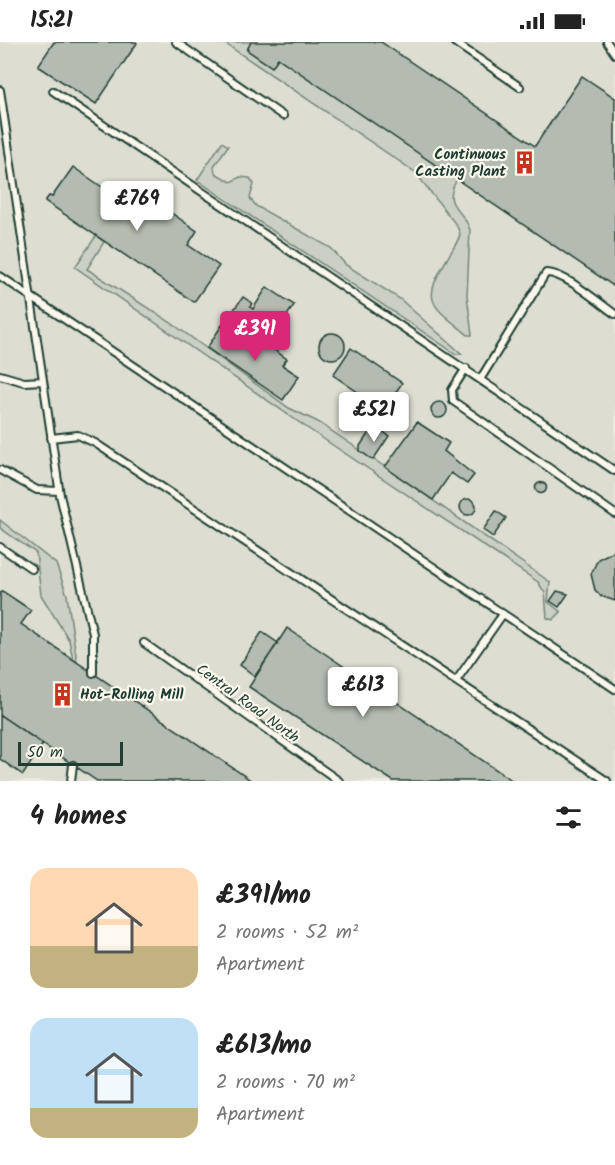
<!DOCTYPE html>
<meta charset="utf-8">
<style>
:root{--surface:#fff;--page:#f6f6f6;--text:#222;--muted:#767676;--accent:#db2777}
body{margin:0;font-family:Kalam,sans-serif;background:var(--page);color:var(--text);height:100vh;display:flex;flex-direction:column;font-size:22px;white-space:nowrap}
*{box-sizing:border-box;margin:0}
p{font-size:20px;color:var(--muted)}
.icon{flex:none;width:33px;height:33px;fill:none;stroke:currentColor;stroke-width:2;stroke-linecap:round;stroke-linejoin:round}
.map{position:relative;height:739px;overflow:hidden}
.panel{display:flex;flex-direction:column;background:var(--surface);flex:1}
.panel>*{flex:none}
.scale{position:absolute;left:18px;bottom:15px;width:105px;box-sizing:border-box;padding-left:6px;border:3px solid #1f3d34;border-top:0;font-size:16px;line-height:21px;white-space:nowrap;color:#1f3d34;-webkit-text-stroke:4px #fbf7ec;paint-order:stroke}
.price{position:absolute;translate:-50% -51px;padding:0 14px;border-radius:6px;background:#fff;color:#222;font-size:20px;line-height:39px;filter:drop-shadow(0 2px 3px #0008)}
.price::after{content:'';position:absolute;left:50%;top:36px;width:18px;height:14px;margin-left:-9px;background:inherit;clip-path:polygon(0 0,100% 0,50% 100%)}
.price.active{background:var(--accent);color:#fff}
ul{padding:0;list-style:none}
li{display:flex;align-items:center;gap:18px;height:150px;padding:0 30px}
li span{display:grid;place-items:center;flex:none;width:168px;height:120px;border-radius:18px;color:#555}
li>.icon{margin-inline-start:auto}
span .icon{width:72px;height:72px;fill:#fffc;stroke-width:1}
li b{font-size:26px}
h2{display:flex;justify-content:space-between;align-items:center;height:72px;padding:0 30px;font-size:26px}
.status{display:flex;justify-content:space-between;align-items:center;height:42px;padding:0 30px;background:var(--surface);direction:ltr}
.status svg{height:16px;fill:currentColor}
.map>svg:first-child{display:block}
.built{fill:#ddddd2}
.green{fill:#cbcfc4;stroke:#75867c;stroke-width:1.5}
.building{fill:#b4bbb0;stroke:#1f3d34;stroke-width:1.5}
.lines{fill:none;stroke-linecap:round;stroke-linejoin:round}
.service-casing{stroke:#1f3d34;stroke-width:10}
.service{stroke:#fbf7ec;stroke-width:6}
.labels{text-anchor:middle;stroke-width:4.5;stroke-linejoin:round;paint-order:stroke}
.poi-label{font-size:15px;font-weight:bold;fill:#1f3d34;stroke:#fbf7ec;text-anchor:end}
.street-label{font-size:15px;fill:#1f3d34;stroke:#fbf7ec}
</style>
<div class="status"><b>15:21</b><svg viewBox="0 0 49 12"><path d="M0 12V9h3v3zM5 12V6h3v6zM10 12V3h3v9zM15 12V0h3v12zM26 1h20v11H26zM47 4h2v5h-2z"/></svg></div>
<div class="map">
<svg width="615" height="739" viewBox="0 0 615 739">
<rect width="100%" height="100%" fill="#eeece1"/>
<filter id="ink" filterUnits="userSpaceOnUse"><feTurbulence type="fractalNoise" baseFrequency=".0167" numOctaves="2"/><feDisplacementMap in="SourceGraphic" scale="12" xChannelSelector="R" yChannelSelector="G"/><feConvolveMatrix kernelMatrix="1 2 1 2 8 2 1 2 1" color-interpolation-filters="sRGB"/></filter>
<g filter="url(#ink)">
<!-- built -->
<path class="built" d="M 0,0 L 615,0 L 615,739 L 0,739 Z"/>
<!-- green -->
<path class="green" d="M 223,0 L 251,0 L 247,8 L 272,25 L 278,16 L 457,137 C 441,166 463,165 470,188 L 467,253 L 472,293 L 468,293 C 432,263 420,261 447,217 C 451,209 458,201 460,192 L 457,184 L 415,130 Z
M 222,100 L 228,104 L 214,124 L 215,131 L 231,140 L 240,135 L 250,136 L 254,142 L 250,156 L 256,164 L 331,206 L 346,223 L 400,257 L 462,312 L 456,312 L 197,138 Z
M 96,194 L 104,200 L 87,227 L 170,280 L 289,366 L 318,380 L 385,425 L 550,540 L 548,560 L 561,570 L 553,578 L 547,576 L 545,551 L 538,540 L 313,390 L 75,225 Z
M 0,478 L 56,522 L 67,553 L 77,620 L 73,617 L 69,598 L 41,553 L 36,511 L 0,486 Z"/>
<!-- building -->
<path class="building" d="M 54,0 L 136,0 L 137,1 L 96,62 L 38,24 Z
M 251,0 L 381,0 L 535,104 L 582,34 L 615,56 L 615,245 L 278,16 L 272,25 L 247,8 Z
M 73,125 L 130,164 L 140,149 L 197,189 L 188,203 L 219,224 L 194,260 L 45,159 L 49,154 L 52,155 Z
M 267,245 L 294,263 L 271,298 L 243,280 L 248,273 L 246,272 L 243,276 L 233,269 L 243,255 L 252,261 L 250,265 L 253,267 Z
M 222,283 L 255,305 L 260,298 L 287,317 L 282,323 L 299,334 L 283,358 L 207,306 Z
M319 304a13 13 0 1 1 26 0a13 13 0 1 1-26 0Z
M 351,306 L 402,341 L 384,368 L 333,333 Z
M431 368a8 8 0 1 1 16 0a8 8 0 1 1-16 0Z
M 417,380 L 449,401 L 444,409 L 474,433 L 467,442 L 451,431 L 433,458 L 385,425 Z
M 374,383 L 389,394 L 373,418 L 360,409 L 360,404 Z
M535.5 446a5.5 5.5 0 1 1 11 0a5.5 5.5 0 1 1-11 0Z
M460 465a8 8 0 1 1 16 0a8 8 0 1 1-16 0Z
M 496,469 L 506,476 L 493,495 L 483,488 Z
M 612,510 L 615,510 L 615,559 L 601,554 L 595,548 L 591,532 L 598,517 Z
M 2,549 L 31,568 L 21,582 L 252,739 L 97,739 L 0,673 L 0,552 Z
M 557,549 L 568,552 L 559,565 L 550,559 Z
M 287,586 L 513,739 L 393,739 L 249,645 Z
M 262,590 L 278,601 L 255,634 L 240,623 Z
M 0,673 L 43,702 L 23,733 L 0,717 Z"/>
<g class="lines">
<defs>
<path id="service" d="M 176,0 L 283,74
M 454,0 L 520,45
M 607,0 L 615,12
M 0,48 L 60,453 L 93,592 L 93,631
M 53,49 L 615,429
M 0,234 L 615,647
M 466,326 L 452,348 L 453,359 L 615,472
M 0,333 L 24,340 L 43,339
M 481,336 L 546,231 C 564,230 599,261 615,272
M 51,396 L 78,393 L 95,401 L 607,739
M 0,428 L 37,448 L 59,449
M 0,505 L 32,527
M 144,601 L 339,739
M 456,639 L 503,572
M 71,739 L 73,723"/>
</defs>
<!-- service casing -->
<use href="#service" class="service-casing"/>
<!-- service -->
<use href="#service" class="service"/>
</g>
</g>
<!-- icons -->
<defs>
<symbol id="building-bare" viewBox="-9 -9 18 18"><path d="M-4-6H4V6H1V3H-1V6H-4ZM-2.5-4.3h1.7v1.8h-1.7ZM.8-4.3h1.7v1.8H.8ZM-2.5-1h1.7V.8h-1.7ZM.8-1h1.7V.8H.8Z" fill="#c8321e" stroke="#fbf7ec" stroke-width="2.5" paint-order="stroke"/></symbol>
</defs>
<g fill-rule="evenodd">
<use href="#building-bare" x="508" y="104" width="33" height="33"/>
<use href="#building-bare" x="46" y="636" width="33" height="33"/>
</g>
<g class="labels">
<!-- poi labels -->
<g class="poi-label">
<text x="506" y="117">Continuous<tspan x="506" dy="17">Casting Plant</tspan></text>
<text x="80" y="657" text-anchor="start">Hot-Rolling Mill</text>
</g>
<!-- street labels -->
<g class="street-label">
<text transform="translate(248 661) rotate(36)" y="5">Central Road North</text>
</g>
</g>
</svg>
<div class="scale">50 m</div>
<b class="price" style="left:137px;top:190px">£769</b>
<b class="price active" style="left:255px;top:320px">£391</b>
<b class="price" style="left:374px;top:401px">£521</b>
<b class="price" style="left:363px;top:676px">£613</b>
</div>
<section class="panel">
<h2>4 homes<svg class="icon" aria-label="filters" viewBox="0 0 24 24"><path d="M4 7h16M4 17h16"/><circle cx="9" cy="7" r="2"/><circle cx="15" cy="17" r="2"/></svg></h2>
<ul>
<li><span style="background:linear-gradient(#ffd9b3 65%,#c2b280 0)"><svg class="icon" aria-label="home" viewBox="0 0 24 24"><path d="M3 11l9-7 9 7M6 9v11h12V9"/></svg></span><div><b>£391/mo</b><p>2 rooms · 52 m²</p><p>Apartment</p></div></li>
<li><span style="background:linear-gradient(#bfe0f5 75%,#c2b280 0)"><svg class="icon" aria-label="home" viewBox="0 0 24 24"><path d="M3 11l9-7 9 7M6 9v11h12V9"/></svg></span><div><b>£613/mo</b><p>2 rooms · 70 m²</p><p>Apartment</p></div></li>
</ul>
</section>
